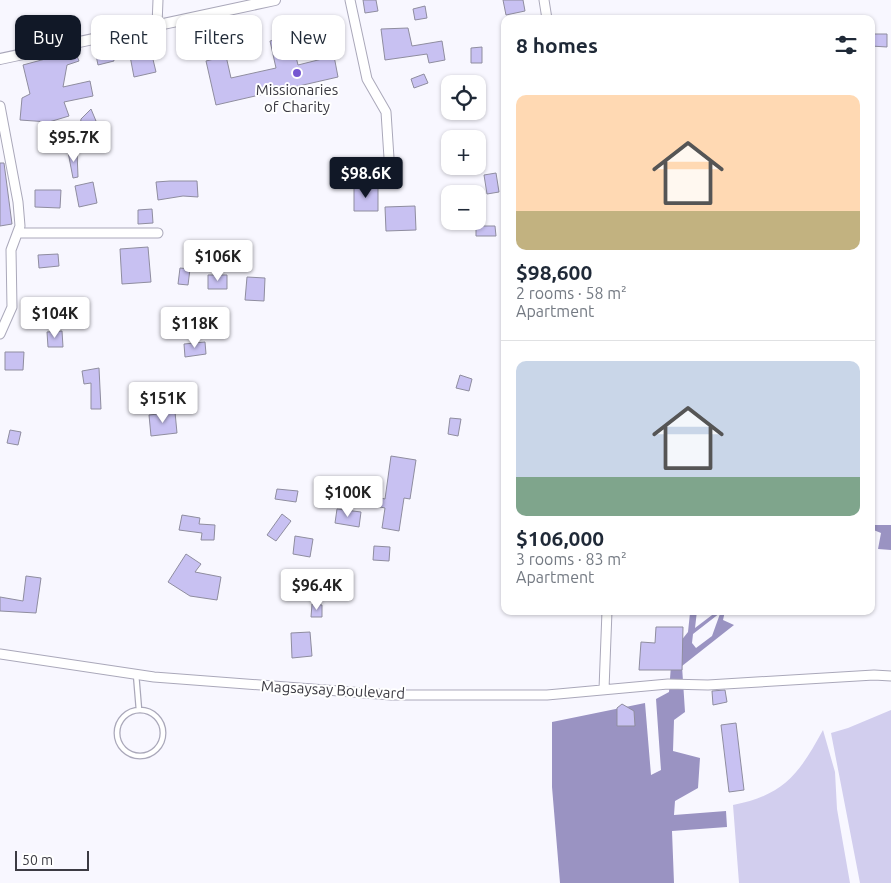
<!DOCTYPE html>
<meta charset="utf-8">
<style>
:root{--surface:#fff;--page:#f6f6f7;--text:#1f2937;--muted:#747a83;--line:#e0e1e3;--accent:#111827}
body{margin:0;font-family:Ubuntu,sans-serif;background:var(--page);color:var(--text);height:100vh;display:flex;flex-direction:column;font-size:19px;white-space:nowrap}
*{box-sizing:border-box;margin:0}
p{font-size:16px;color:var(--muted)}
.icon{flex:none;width:28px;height:28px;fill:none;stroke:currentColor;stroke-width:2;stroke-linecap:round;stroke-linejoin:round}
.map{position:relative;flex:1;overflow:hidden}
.details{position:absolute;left:501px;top:15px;width:374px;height:600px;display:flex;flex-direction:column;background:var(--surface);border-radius:10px;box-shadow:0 1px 4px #0004}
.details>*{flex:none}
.guide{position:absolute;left:15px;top:15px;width:411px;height:45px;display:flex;gap:10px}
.tools{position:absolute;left:441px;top:75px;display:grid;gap:10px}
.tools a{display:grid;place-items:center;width:45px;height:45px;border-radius:10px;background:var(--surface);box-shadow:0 1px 4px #0004;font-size:25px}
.scale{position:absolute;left:15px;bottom:12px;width:74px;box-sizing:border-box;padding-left:5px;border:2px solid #3c3b43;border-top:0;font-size:14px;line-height:18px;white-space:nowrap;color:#3c3b43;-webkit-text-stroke:4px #fff;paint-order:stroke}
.price{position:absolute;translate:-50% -42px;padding:0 11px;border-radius:5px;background:#fff;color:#222;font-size:16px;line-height:32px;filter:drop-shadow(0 1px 2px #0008)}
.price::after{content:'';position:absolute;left:50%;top:30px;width:15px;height:11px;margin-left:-8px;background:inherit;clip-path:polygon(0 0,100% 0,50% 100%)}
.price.active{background:var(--accent);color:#fff}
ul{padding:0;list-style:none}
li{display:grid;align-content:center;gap:10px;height:265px;padding:0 15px}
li+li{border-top:1px solid var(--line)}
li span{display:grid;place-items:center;height:155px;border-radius:10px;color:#555}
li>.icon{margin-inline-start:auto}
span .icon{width:90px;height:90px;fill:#fffc;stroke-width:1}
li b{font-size:21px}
h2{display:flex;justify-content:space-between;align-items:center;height:60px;padding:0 15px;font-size:21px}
.tag{padding:0 18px;border-radius:10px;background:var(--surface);box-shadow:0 1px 4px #0004;font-size:18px;line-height:45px}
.tag.active{background:var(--accent);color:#fff}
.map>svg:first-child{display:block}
.green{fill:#d2ceee}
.water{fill:#9a93c2}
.building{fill:#c8c1f2;stroke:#8f8d9f}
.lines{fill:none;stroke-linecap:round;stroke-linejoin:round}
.service-casing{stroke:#aaa8ba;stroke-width:7}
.minor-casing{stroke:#aaa8ba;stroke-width:11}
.tertiary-casing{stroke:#aaa8ba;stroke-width:12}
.service{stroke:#fff;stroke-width:4.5}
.minor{stroke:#fff;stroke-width:9}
.tertiary{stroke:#fff;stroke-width:10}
.poi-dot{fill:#7657d1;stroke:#fff;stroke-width:2}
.labels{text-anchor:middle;stroke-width:4;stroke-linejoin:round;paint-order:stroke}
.poi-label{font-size:15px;fill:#3c3b43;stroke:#fff}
.street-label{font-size:15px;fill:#3c3b43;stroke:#fff}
</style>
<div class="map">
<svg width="891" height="883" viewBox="0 0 891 883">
<rect width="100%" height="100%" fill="#f8f7ff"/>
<!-- green -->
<path class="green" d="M 891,710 L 891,883 L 860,883 L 831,733 L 848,728 Z
M 823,730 L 835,772 L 837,809 L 850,883 L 739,883 L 733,805 C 784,795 799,774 823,730 Z"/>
<!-- water -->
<path class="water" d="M 871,525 L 891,525 L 891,550 L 878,549 L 881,533 L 871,529 Z
M 658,611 L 697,611 L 695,628 L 716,612 L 720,613 L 693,634 L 692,643 L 696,648 L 712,636 L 721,611 L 725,611 L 723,620 L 734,625 L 682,666 L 685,712 L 674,720 L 673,751 L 700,758 L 698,788 L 675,801 L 674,815 L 726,811 L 727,827 L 672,831 L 674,883 L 560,883 L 552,787 L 552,722 L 645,703 L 651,775 L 661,770 L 656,699 L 669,692 L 672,652 L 688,632 L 690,613 L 676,615 Z"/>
<!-- building -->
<path class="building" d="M 363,0 L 376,0 L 378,11 L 365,13 Z
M 503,0 L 523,0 L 525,11 L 506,15 Z
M 425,6 L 427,18 L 415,20 L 413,9 Z
M 408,28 L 412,46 L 442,41 L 445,60 L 429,63 L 427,54 L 385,60 L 381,29 Z
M 871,34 L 887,34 L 887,47 L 871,46 Z
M 291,36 L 298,65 L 334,56 L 338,77 L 216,105 L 206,61 L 226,56 L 231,78 L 276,68 L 270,41 Z
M 111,46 L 114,61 L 98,65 L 95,50 Z
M 482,47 L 482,63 L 471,63 L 471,48 Z
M 75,51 L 79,61 L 67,65 L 63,87 L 90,81 L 93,96 L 64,102 L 69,116 L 49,122 L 20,120 L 22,98 L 30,94 L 23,65 Z
M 151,51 L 156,72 L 134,77 L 130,56 Z
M 424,74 L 428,83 L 414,88 L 411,79 Z
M 91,109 L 96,121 L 80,127 L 81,119 Z
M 77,151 L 78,177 L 73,178 L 68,152 Z
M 0,163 L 4,163 L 12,224 L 0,226 Z
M 496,173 L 499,192 L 487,194 L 484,175 Z
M 170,181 L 197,181 L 198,197 L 183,196 L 158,200 L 156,182 Z
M 93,182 L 97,203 L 79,207 L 75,186 Z
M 354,186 L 378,186 L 378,211 L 354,211 Z
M 35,190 L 61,190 L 60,208 L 35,207 Z
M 415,206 L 416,230 L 386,231 L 385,207 Z
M 152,209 L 153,223 L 138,224 L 138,210 Z
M 476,226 L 495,226 L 496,236 L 476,236 Z
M 148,247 L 151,282 L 122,284 L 120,249 Z
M 58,254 L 59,266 L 39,268 L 38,255 Z
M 180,268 L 190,269 L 188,285 L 178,284 Z
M 208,275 L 227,275 L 227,289 L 208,289 Z
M 247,277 L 265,278 L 264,301 L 245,300 Z
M 62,331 L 63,347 L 48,347 L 47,332 Z
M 205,342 L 206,354 L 185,357 L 184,344 Z
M 5,352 L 24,352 L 23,370 L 5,370 Z
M 99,368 L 101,409 L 91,409 L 91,383 L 84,384 L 82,371 Z
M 460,375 L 472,379 L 469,391 L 456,388 Z
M 175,412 L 177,433 L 151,436 L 149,415 Z
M 450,418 L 461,419 L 458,436 L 448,434 Z
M 10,430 L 21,432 L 18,445 L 7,443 Z
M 391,456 L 416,460 L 410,499 L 404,498 L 399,531 L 382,528 L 385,508 L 361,503 L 363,494 L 385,499 Z
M 277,489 L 298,491 L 296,502 L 275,499 Z
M 337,509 L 361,512 L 359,527 L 335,523 Z
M 282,514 L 291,521 L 276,541 L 267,535 Z
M 182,515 L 200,518 L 199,524 L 215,525 L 214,540 L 201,540 L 202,533 L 179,530 Z
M 295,536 L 313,539 L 310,557 L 293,554 Z
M 374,546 L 390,547 L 389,561 L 373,560 Z
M 186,554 L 201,564 L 195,572 L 221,577 L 217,600 L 190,596 L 168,582 Z
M 26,576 L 41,578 L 36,613 L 0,611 L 0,597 L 23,601 Z
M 312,604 L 322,605 L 322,617 L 311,617 Z
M 656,627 L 683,627 L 682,670 L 639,670 L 641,642 L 655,643 Z
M 310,632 L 312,656 L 292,658 L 291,633 Z
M 725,690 L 727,702 L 713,705 L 712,691 Z
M 622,704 L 634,711 L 635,726 L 617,726 L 617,708 Z
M 736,723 L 744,790 L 729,792 L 721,725 Z"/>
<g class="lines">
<defs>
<path id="service" d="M 136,674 L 139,710
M117 733a23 23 0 1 1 46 0a23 23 0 1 1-46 0Z"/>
<path id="minor" d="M 350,0 L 367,79 L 386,112 L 389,158
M 544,0 L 547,19
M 157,25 L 158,0
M 0,106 L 18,202 L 20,226 L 11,250 L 12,307 L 0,334
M 18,233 L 158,233
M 0,654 L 154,677 L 391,695 L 547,695 L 668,684 L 708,685 L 874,675 L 891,676
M 604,689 L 607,611"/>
<path id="tertiary" d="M 0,59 L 275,0"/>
</defs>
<!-- service casing -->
<use href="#service" class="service-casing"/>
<!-- minor casing -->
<use href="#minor" class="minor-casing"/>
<!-- tertiary casing -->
<use href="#tertiary" class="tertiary-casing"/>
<!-- service -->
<use href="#service" class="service"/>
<!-- minor -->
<use href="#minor" class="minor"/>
<!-- tertiary -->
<use href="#tertiary" class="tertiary"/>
</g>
<!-- markers -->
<circle class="poi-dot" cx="297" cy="73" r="5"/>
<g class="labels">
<!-- poi labels -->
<g class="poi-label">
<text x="297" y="95">Missionaries<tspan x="297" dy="17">of Charity</tspan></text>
</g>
<!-- street labels -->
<g class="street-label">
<text transform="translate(333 690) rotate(3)" y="5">Magsaysay Boulevard</text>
</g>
</g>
</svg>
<div class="tools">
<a><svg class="icon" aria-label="locate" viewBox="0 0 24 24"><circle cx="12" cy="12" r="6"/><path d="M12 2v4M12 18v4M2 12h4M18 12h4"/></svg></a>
<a>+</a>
<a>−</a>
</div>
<div class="scale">50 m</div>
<b class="price" style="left:74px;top:163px">$95.7K</b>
<b class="price active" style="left:366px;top:199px">$98.6K</b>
<b class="price" style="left:218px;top:282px">$106K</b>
<b class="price" style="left:55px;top:339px">$104K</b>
<b class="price" style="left:195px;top:349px">$118K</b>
<b class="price" style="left:163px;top:424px">$151K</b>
<b class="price" style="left:348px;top:518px">$100K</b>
<b class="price" style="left:317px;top:611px">$96.4K</b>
<div class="guide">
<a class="tag active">Buy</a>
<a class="tag">Rent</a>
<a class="tag">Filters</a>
<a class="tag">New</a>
</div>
<section class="details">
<h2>8 homes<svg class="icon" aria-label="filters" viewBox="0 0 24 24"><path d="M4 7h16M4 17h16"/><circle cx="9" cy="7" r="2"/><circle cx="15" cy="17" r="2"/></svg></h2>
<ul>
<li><span style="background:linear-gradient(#ffd9b3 75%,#c2b280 0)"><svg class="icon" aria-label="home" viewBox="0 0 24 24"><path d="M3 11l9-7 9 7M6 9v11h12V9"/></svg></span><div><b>$98,600</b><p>2 rooms · 58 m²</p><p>Apartment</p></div></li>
<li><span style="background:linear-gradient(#c9d6e8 75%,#7fa58c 0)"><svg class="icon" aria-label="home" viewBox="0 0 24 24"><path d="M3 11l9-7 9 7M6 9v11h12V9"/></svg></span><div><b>$106,000</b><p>3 rooms · 83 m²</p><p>Apartment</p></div></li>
</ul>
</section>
</div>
